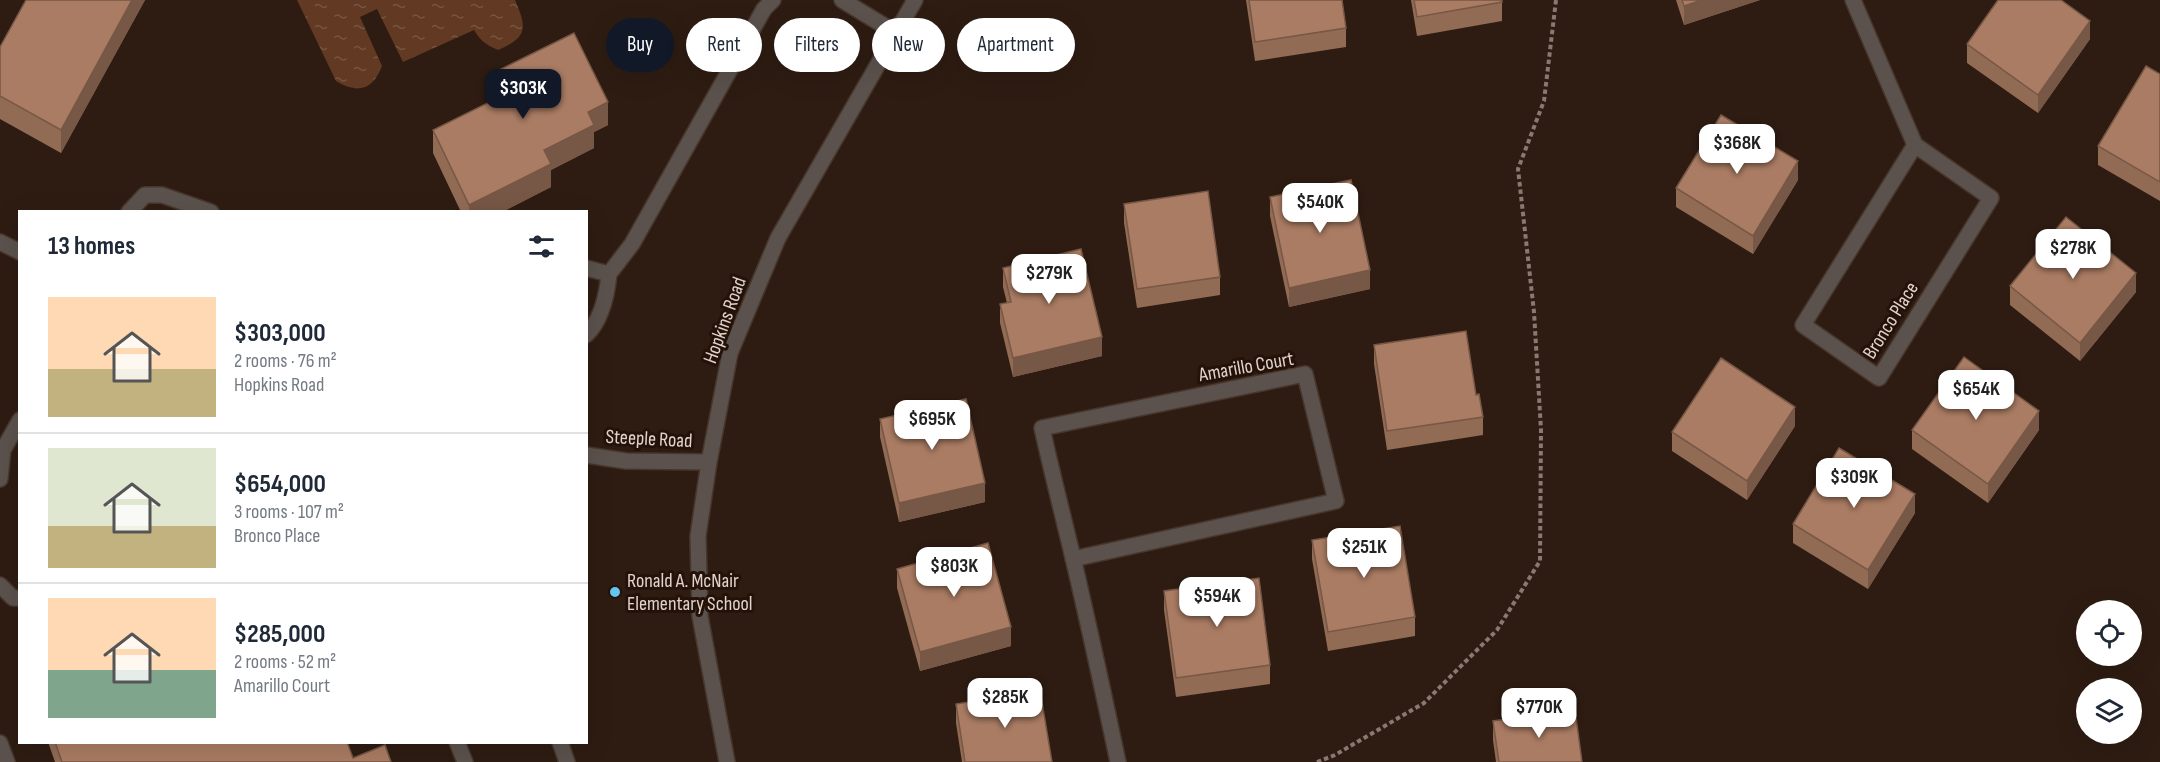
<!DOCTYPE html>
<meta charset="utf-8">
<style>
:root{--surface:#fff;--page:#f2f2f3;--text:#1f2937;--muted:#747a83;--line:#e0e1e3;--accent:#111827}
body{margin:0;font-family:"Sofia Sans Condensed",sans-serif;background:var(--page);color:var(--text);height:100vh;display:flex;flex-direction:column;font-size:22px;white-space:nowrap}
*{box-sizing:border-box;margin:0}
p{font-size:20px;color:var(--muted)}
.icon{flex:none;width:33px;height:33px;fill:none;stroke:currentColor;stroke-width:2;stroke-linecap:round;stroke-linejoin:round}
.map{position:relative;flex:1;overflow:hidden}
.details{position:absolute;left:18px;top:210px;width:570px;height:534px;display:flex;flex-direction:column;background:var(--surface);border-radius:0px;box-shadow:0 6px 24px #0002}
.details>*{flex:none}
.guide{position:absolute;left:606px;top:18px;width:570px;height:54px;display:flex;gap:12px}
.buttons{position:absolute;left:2076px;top:600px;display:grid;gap:12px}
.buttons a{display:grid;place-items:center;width:66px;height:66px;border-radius:50%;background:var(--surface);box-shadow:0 6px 24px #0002;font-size:30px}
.price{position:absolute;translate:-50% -51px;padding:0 14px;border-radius:12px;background:#fff;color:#222;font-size:20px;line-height:39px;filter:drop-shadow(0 2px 3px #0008)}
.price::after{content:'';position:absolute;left:50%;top:36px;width:18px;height:14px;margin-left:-9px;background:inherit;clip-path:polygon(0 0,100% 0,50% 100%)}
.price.current{background:var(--accent);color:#fff}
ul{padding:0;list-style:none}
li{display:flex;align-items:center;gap:18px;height:150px;padding:0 30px}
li+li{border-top:2px solid var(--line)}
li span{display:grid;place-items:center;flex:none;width:168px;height:120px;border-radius:0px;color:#555}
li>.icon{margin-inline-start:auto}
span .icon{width:72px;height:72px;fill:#fffc;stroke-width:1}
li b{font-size:26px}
h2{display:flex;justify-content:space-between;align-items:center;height:72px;padding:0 30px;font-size:26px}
.tag{padding:0 21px;border-radius:27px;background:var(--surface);box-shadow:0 6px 24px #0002;font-size:21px;line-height:54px}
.tag.current{background:var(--accent);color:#fff}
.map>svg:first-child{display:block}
.water{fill:url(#water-ripples)}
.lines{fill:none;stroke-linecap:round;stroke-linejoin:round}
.service-casing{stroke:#47362c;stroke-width:18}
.minor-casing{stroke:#47362c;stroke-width:18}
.tertiary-casing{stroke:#47362c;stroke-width:18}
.path{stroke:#897972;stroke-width:4;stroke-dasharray:4.5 3;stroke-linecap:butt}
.service{stroke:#5b524d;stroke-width:15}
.minor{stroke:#5b524d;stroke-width:15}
.tertiary{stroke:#5b524d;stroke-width:15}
.wall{fill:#926b55}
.shaded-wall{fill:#775745}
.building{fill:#aa7c63;stroke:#775745;stroke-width:1.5}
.poi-dot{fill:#65c5ee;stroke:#241209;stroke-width:2}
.labels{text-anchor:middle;stroke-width:6;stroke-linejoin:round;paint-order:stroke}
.street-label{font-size:20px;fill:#e0d3cd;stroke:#241209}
.poi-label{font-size:20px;fill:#e0d3cd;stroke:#241209;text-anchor:start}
</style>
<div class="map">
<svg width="2160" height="762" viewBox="0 0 2160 762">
<defs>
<pattern id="water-ripples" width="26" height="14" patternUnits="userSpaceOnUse" patternTransform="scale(1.5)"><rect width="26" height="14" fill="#623922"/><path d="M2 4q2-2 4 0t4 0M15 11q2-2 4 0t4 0" fill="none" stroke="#785541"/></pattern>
</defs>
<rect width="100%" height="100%" fill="#2e1c12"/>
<!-- water -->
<path class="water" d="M 297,0 L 515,0 C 527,28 528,37 498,50 C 486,45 480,40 474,30 L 403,62 L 377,9 L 360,17 L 382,66 C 373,90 358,94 336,81 Z"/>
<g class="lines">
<defs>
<path id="service" d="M 842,0 L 896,33
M 129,212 L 145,195 L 162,195 L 211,212
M 586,268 L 609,274 L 632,244 L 764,9 L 773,0
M 586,335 C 602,320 607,294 609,274
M 0,479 L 3,450 L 20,420
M 0,585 L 13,598 L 20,598
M 457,742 L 465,762
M 560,742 L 567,762
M 0,743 L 7,762"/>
<path id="minor" d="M 1853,0 L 1915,145 L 1991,198 L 1879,378 L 1803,325 L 1915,145
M 1073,559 L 1336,501 L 1305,374 L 1042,428 C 1055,487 1071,546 1084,606 C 1096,658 1107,710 1118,762"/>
<path id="tertiary" d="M 0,242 L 20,252
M 586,455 L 626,461 L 709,462
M 727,762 L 700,616 L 698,536 L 709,462 L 730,353 L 778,238 L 915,0"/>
</defs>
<!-- service casing -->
<use href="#service" class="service-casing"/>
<!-- minor casing -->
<use href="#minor" class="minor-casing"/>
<!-- tertiary casing -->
<use href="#tertiary" class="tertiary-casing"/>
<!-- path -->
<path class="path" d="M 1317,762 L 1335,755 L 1424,703 L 1497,630 L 1540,561 L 1541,430 L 1534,312 L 1518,169 L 1544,101 L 1556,0"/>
<!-- service -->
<use href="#service" class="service"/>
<!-- minor -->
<use href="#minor" class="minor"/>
<!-- tertiary -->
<use href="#tertiary" class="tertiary"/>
</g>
<!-- wall -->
<path class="wall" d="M 26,0 L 145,0 L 61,153 L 0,119 L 0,47 Z
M 1246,0 L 1342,0 L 1346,28 L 1346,47 L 1255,61 Z
M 1411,0 L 1502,0 L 1502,21 L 1417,36 Z
M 1676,0 L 1760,0 L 1684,25 Z
M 2090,39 L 2038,113 L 1967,63 L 1967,44 Z
M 499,70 L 608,125 L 594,132 L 594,148 L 551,170 L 551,187 L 502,212 L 461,212 L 433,153 L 433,130 L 500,97 L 499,93 Z
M 2160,74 L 2160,201 L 2098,165 L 2098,146 Z
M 1798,180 L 1753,254 L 1676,207 L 1676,188 Z
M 1270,197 L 1370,289 L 1289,307 L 1270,216 Z
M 1124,204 L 1220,277 L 1220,295 L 1137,308 L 1124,223 Z
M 1003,268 L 1102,356 L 1013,377 L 1000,323 L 1000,304 L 1007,303 L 1003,287 Z
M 2010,286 L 2136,292 L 2080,361 L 2010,305 Z
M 1374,345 L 1476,395 L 1483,417 L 1483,435 L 1387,450 L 1374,364 Z
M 880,419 L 985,502 L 899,522 L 880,437 Z
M 1795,426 L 1747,500 L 1672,451 L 1672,432 Z
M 1912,430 L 2039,430 L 1988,503 L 1912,449 Z
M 1915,513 L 1868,589 L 1793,543 L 1793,524 Z
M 1312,540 L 1415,617 L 1415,636 L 1328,651 L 1312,559 Z
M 897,569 L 1011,646 L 920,671 L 897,588 Z
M 1164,591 L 1270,665 L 1270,684 L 1176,697 L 1164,610 Z
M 956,704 L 1052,762 L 962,762 L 956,723 Z
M 1493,721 L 1582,762 L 1496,762 L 1493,740 Z
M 48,742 L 347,742 L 353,758 L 391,762 L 55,762 Z"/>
<!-- shaded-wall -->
<path class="shaded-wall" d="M 132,0 L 145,0 L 61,153 L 61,130 Z
M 1702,0 L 1760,0 L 1684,25 L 1684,6 Z
M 2090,21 L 2090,39 L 2038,113 L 2038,95 Z
M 608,102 L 608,125 L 594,132 L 594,148 L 551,170 L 551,187 L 502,212 L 469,212 L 469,205 L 544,150 L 588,112 Z
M 1798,161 L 1798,180 L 1753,254 L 1753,236 Z
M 1370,270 L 1370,289 L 1289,307 L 1289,288 Z
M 2136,273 L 2136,292 L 2080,361 L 2080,343 Z
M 1102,337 L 1102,356 L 1013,377 L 1013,358 Z
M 1795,407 L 1795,426 L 1747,500 L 1747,481 Z
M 2039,411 L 2039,430 L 1988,503 L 1988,484 Z
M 985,483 L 985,502 L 899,522 L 899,503 Z
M 1915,494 L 1915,513 L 1868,589 L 1868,570 Z
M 1011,627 L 1011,646 L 920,671 L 920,652 Z"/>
<!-- building -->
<path class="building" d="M 26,0 L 132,0 L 61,130 L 0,96 L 0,47 Z
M 1249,0 L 1342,0 L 1346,28 L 1255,42 Z
M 1414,0 L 1502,0 L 1502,2 L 1417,17 Z
M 1682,0 L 1702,0 L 1684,6 Z
M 1998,0 L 2061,0 L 2090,21 L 2038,95 L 1967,44 Z
M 574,33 L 608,102 L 588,112 L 594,125 L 544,150 L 551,164 L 469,205 L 433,130 L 510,92 L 499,70 Z
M 2146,66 L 2160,74 L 2160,182 L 2098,146 Z
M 1721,115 L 1798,161 L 1753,236 L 1676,188 Z
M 1351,180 L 1370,270 L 1289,288 L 1270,197 Z
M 1208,191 L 1220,277 L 1137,289 L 1124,204 Z
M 2066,217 L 2136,273 L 2080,343 L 2010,286 Z
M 1081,249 L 1102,337 L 1013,358 L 1000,304 L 1011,302 L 1003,268 Z
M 1466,331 L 1476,395 L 1479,394 L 1483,417 L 1387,431 L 1374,345 Z
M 1964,357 L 2039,411 L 1988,484 L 1912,430 Z
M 1721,358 L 1795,407 L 1747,481 L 1672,432 Z
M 966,399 L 985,483 L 899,503 L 880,419 Z
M 1839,448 L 1915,494 L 1868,570 L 1793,524 Z
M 1400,526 L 1415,617 L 1328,632 L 1312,540 Z
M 988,543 L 1011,627 L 920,652 L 897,569 Z
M 1259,578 L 1270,665 L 1176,678 L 1164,591 Z
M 1040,690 L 1052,762 L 965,762 L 956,704 Z
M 1575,710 L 1582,762 L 1499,762 L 1493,721 Z
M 55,742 L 347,742 L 353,758 L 385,745 L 391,762 L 62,762 Z"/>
<!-- markers -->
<circle class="poi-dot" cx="615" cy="592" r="6"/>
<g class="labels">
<!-- street labels -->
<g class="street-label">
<text transform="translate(724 320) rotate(-70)" y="7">Hopkins Road</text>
<text transform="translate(1890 320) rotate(-58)" y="7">Bronco Place</text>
<text transform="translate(1246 366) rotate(-10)" y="7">Amarillo Court</text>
<text transform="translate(649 438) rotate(3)" y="7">Steeple Road</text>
</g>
<!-- poi labels -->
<g class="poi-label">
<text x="627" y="587">Ronald A. McNair<tspan x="627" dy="23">Elementary School</tspan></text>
</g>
</g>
</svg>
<div class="buttons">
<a><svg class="icon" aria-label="locate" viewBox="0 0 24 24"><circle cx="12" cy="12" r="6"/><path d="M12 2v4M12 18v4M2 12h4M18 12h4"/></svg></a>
<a><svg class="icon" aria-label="layers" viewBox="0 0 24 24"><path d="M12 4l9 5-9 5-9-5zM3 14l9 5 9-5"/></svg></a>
</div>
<b class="price current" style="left:523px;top:120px">$303K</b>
<b class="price" style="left:1737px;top:175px">$368K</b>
<b class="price" style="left:1320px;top:234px">$540K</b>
<b class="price" style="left:2073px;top:280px">$278K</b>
<b class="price" style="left:1049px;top:305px">$279K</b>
<b class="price" style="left:1976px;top:421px">$654K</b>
<b class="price" style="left:932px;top:451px">$695K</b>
<b class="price" style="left:1854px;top:509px">$309K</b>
<b class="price" style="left:1364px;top:579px">$251K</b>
<b class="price" style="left:954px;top:598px">$803K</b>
<b class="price" style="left:1217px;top:628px">$594K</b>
<b class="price" style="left:1005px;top:729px">$285K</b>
<b class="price" style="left:1539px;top:739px">$770K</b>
<div class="guide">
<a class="tag current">Buy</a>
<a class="tag">Rent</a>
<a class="tag">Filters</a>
<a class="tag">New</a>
<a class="tag">Apartment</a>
</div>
<section class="details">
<h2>13 homes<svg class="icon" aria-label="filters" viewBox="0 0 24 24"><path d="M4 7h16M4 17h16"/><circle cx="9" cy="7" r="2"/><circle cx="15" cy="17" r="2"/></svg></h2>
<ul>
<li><span style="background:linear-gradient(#ffd9b3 60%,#c2b280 0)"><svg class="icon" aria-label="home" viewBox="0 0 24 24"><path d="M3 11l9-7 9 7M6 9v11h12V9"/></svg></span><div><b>$303,000</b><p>2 rooms · 76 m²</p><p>Hopkins Road</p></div></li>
<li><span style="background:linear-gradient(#dfe7d0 65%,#c2b280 0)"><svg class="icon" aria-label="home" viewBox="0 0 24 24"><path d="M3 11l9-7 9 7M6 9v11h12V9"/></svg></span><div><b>$654,000</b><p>3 rooms · 107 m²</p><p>Bronco Place</p></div></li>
<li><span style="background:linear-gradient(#ffd9b3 60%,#7fa58c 0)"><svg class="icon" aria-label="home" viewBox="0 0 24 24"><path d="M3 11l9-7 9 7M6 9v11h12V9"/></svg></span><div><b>$285,000</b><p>2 rooms · 52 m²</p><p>Amarillo Court</p></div></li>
</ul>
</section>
</div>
